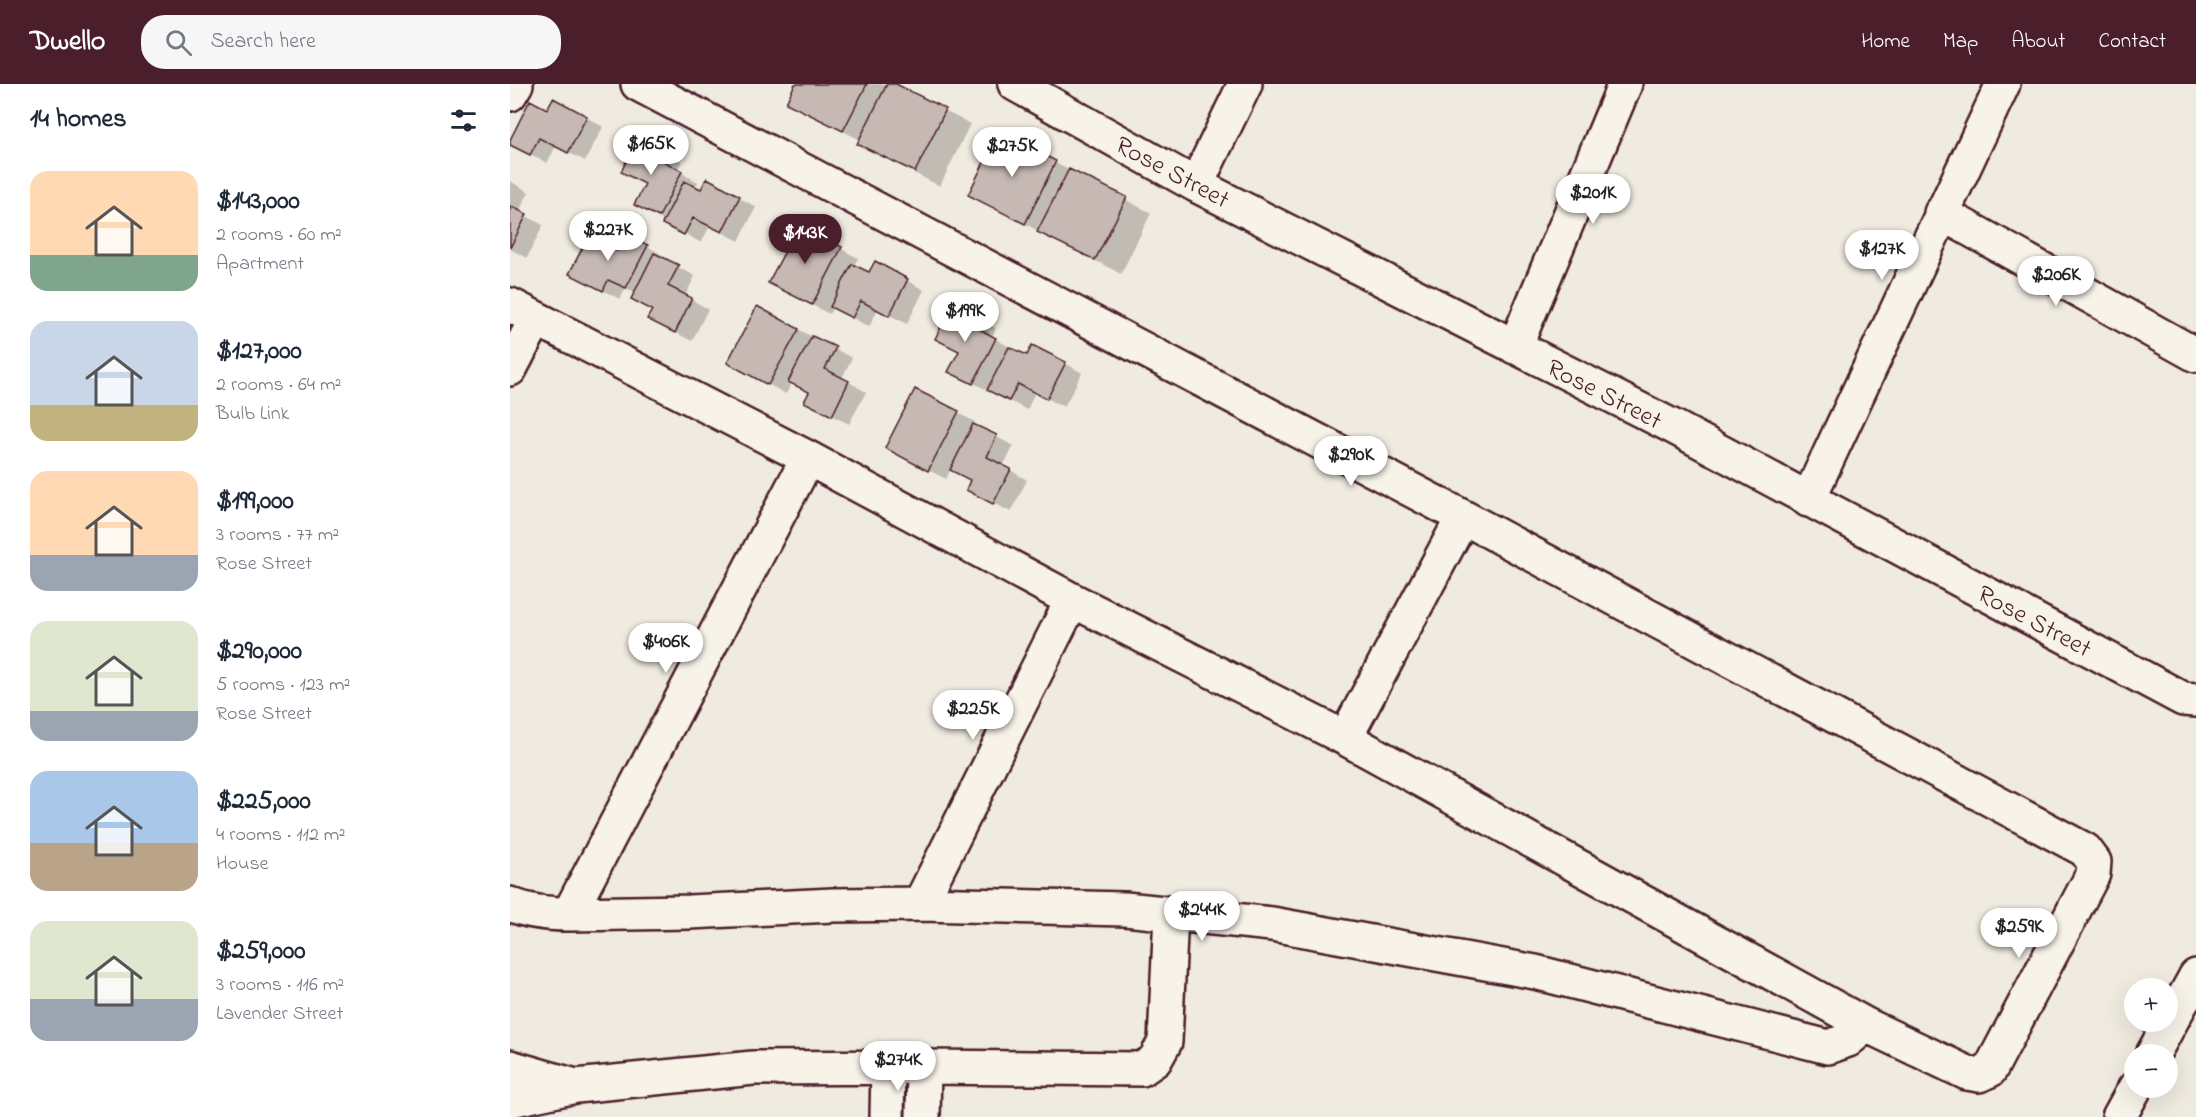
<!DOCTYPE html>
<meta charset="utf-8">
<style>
:root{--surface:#fff;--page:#f6f6f7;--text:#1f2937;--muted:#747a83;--accent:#4a1f2b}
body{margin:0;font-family:"Indie Flower",sans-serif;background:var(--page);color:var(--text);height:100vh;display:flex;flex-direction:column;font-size:22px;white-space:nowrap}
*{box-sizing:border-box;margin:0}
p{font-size:20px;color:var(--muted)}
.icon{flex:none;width:33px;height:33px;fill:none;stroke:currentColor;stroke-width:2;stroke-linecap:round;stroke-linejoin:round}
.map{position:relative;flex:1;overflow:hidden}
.side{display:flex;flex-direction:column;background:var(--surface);width:510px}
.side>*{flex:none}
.tools{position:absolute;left:1614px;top:894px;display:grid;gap:12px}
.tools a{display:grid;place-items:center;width:54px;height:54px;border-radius:50%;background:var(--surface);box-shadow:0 6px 24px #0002;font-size:30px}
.price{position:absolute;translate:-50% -51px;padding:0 14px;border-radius:21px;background:#fff;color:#222;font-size:20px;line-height:39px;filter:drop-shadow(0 2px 3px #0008)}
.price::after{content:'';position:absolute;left:50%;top:36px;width:18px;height:14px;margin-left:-9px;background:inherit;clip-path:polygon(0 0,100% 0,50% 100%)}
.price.selected{background:var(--accent);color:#fff}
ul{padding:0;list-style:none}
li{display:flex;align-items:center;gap:18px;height:150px;padding:0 30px}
li span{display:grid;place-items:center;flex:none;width:168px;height:120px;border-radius:18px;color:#555}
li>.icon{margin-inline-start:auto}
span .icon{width:72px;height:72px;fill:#fffc;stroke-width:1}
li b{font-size:26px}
h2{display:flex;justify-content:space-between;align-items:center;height:72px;padding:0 30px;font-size:26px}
header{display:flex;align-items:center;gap:36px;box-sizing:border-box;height:84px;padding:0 30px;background:var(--accent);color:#fff}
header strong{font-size:28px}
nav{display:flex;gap:33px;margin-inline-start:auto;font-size:21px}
.search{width:420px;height:54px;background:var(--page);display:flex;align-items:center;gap:15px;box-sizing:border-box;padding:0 21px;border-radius:24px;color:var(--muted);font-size:22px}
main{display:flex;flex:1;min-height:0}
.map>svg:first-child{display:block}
.shadow{fill:#0003}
.building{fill:#c6b8b3;stroke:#4a1f2b;stroke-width:1.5}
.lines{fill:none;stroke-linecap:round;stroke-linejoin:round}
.minor-casing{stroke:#4a1f2b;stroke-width:38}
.minor{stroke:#f7f3e8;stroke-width:33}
.labels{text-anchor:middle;stroke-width:4.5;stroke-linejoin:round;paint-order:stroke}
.street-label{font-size:26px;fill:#4a1f2b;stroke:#f7f3e8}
</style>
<header>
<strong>Dwello</strong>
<div class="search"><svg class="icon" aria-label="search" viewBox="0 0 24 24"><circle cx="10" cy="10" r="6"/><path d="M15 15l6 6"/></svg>Search here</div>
<nav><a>Home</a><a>Map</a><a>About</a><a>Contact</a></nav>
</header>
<main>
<section class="side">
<h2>14 homes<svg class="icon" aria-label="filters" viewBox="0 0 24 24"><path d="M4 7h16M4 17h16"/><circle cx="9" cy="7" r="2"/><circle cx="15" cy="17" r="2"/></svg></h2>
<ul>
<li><span style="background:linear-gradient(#ffd9b3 70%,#7fa58c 0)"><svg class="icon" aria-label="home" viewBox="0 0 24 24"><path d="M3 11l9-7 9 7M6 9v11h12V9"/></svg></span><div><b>$143,000</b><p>2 rooms · 60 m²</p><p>Apartment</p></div></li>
<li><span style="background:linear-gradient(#c9d6e8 70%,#c2b280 0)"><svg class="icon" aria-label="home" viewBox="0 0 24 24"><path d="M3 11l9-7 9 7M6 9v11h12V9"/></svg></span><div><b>$127,000</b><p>2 rooms · 64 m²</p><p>Bulb Link</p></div></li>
<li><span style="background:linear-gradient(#ffd9b3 70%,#9aa5b1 0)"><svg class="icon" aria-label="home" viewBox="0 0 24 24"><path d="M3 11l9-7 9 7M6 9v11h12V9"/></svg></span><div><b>$199,000</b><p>3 rooms · 77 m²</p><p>Rose Street</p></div></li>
<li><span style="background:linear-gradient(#dfe7d0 75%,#9aa5b1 0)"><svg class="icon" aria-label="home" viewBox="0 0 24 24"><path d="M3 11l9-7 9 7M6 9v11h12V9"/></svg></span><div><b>$290,000</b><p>5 rooms · 123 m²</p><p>Rose Street</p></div></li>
<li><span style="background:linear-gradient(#a9c7e8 60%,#b9a48a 0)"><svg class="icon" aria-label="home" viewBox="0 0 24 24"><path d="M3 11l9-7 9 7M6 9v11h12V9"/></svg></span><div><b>$225,000</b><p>4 rooms · 112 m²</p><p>House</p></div></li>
<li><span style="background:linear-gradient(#dfe7d0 65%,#9aa5b1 0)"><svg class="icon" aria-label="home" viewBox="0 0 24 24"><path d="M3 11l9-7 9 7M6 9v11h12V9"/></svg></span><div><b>$259,000</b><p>3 rooms · 116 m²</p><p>Lavender Street</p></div></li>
</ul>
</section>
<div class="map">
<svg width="1686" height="1033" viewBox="0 0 1686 1033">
<rect width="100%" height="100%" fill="#f0ebe0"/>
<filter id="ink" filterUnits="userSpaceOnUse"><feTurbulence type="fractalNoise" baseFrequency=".0167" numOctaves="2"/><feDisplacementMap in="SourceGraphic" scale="12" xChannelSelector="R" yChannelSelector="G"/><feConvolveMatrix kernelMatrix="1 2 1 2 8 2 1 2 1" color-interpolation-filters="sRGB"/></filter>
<g filter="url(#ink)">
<!-- shadow -->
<path class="shadow" d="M 287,0 L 389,0 L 388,3 L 460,40 L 430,102 L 374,74 L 349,59 L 350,56 L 278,18 Z
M 38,27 L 76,33 L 93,43 L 75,77 L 46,62 L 37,79 L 0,59 Z
M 490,50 L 641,129 L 611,190 L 460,111 Z
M 128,55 L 172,78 L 167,86 L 188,98 L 185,104 L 192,107 L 197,96 L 246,123 L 229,157 L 200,142 L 191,159 L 126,121 L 136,101 L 113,88 Z
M 0,97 L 19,108 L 9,128 L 33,141 L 17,174 L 0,165 Z
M 290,143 L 348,174 L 344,182 L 360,190 L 365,179 L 414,206 L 397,240 L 368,225 L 359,243 L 323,223 L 319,230 L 277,208 Z
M 137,162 L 154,172 L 152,175 L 185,192 L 175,212 L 198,225 L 182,257 L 139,235 L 143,226 L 126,209 L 116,204 L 110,215 L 78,199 L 108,169 Z
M 248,224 L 342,274 L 332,294 L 356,308 L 339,340 L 313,327 L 300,309 L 282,298 L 276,310 L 235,288 Z
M 469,235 L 486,244 L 482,253 L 517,273 L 555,279 L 572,289 L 554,323 L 525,308 L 517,326 L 440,287 Z
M 406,307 L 448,329 L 465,338 L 463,341 L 504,362 L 493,382 L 517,396 L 501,428 L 475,415 L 462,397 L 441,385 L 436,395 L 394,373 Z"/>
<!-- building -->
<path class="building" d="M 285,0 L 357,0 L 333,47 L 276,19 Z
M 377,0 L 386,0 L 436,25 L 405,88 L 347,60 Z
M 43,14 L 77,32 L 58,69 L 29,54 L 20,71 L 0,61 L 0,56 L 20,16 L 37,25 Z
M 489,48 L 546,77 L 515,140 L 458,111 Z
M 128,53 L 155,67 L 151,76 L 172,87 L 149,133 L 124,121 L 135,100 L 111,88 Z
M 559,85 L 617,113 L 585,176 L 527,148 Z
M 197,94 L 230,112 L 212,148 L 183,134 L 174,151 L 152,140 L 174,97 L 191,105 Z
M 0,122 L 17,130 L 0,164 Z
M 289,141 L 332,163 L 302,221 L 258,199 Z
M 115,150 L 138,161 L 116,204 L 98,196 L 93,207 L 59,190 L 78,153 L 107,167 Z
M 144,169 L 169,181 L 158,202 L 182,214 L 165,249 L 137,235 L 142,226 L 121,215 Z
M 365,177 L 398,195 L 379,232 L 351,217 L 342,234 L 320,223 L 342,180 L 359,188 Z
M 442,220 L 470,233 L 465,243 L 486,254 L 463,300 L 438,288 L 449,267 L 425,255 Z
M 247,222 L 289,245 L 258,301 L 217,279 Z
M 302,252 L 326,263 L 315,285 L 339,297 L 322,332 L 294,318 L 299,308 L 278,298 Z
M 522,261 L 556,278 L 537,315 L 508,300 L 499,317 L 477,306 L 499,263 L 517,271 Z
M 405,305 L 449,327 L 418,387 L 375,364 Z
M 463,340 L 487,351 L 477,373 L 501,385 L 483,420 L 456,406 L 460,396 L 440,386 Z"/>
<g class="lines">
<defs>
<path id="minor" d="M 505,0 L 686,101 L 1162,342 L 1673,615 L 1686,616
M 0,10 L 6,0
M 686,101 L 735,0
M 1431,129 L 1686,271
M 0,221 L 298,374 L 562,516 L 835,654 L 1356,941 L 1457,989 L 1469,991 L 1480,986 L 1583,790 L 1584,778 L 1575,766 L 953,433 L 128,0
M 1005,263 L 1115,0
M 0,285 L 26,235
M 1298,416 L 1493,0
M 835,654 L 953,433
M 0,820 C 18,828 39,830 59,830 L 179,828 L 323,821 L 410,820 L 615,825 L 762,840 L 1025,888 L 1318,963 L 1338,956 L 1356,941
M 410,820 L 562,516
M 59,830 L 298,374
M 1643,970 L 1686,892
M 0,983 L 62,1001
M 0,1016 L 66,1002 L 243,984 L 414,983 L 632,985 L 645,976 L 655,958 L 661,830
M 377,1033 L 378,983
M 413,1033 L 414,983
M 1609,1033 L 1625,1004"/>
</defs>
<!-- minor casing -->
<use href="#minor" class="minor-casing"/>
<!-- minor -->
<use href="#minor" class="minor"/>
</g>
</g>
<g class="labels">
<!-- street labels -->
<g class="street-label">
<text transform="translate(663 87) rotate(28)" y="9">Rose Street</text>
<text transform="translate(1095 309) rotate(27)" y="9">Rose Street</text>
<text transform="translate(1525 536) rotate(28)" y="9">Rose Street</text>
</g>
</g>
</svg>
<div class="tools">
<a>+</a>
<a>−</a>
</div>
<b class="price" style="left:141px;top:92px">$165K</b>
<b class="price" style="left:502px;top:94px">$275K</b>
<b class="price" style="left:1083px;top:141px">$201K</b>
<b class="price" style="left:98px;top:178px">$227K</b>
<b class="price selected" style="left:295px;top:181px">$143K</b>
<b class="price" style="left:1372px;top:197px">$127K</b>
<b class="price" style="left:1546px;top:223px">$206K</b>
<b class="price" style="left:455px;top:259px">$199K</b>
<b class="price" style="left:841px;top:403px">$290K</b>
<b class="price" style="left:156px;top:590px">$406K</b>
<b class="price" style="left:463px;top:657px">$225K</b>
<b class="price" style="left:692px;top:858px">$244K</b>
<b class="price" style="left:1509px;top:875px">$259K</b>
<b class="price" style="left:388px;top:1008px">$274K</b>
</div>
</main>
